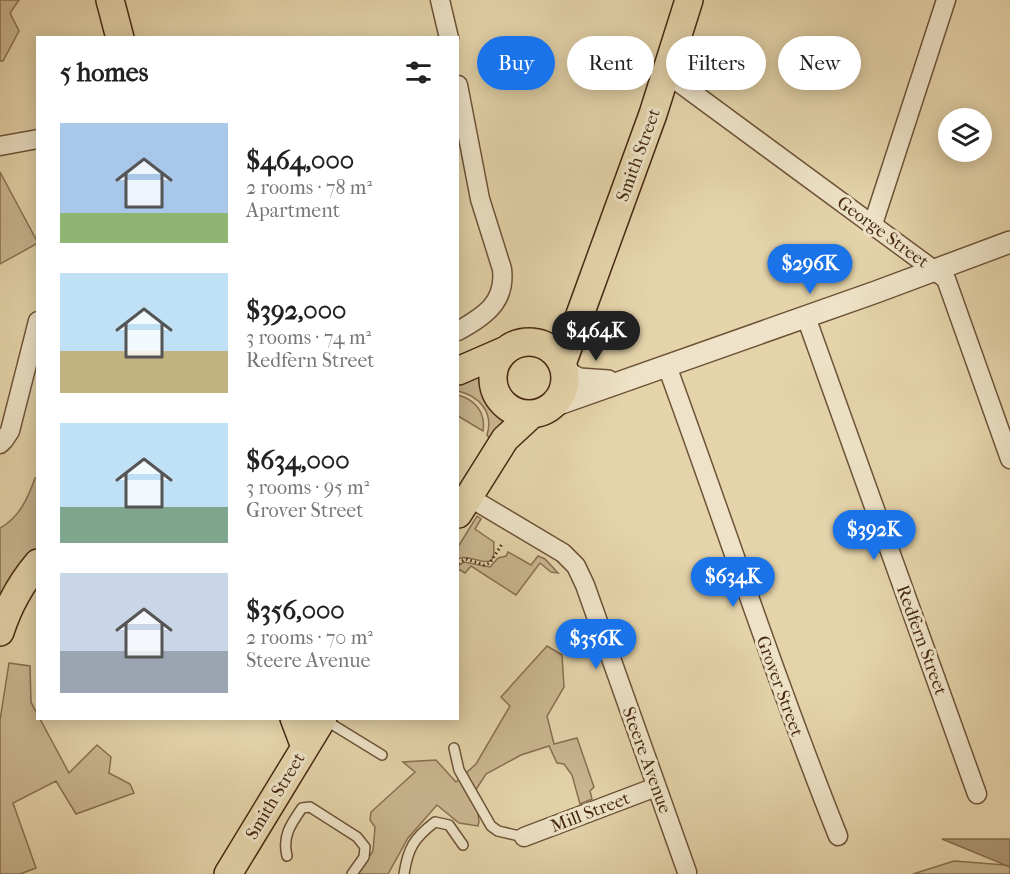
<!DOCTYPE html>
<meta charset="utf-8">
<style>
:root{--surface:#fff;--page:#f6f6f6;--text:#222;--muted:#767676;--accent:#1a73e8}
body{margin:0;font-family:"IM FELL French Canon",serif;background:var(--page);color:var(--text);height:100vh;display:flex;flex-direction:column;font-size:22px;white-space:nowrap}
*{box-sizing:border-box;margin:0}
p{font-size:20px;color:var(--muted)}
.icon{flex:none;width:33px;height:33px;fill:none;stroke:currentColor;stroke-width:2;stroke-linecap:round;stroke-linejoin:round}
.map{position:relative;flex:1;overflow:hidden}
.sheet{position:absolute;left:36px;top:36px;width:423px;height:684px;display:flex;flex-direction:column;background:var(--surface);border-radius:0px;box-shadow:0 3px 15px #0003}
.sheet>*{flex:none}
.guide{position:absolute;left:477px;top:36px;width:442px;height:54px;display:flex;gap:12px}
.tools{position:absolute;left:938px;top:108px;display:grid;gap:12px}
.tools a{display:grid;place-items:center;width:54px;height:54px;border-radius:50%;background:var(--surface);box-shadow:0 3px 15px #0003;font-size:30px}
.price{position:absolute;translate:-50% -51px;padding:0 14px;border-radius:21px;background:var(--accent);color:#fff;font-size:20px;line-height:39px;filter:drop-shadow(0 2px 3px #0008)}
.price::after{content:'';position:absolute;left:50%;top:36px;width:18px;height:14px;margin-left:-9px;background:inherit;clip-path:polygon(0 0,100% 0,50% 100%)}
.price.selected{background:#222;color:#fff}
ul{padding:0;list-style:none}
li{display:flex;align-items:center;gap:18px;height:150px;padding:0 24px}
li span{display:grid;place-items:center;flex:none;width:168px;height:120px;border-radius:0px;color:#555}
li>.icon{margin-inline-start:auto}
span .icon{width:72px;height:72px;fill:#fffc;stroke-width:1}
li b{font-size:26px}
h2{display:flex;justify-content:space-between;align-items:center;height:72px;padding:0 24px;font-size:26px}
.chip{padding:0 21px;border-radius:27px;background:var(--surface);box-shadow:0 3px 15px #0003;font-size:21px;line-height:54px}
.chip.selected{background:var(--accent);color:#fff}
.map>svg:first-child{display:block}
.green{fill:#cab790;stroke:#887051;stroke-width:1.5}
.water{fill:#af9a76;stroke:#856c4e;stroke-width:1.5}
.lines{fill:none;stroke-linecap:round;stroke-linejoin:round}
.service-casing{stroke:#6e5338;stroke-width:12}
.minor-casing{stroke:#6e5338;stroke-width:21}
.tertiary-casing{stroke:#6e5338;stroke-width:24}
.primary-casing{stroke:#462812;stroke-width:30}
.path{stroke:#462812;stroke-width:3;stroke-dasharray:1.5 3;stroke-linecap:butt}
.service{stroke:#eee3c8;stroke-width:9}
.minor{stroke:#eee3c8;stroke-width:18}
.tertiary{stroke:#eee3c8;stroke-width:21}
.primary{stroke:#e5d4aa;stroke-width:27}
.labels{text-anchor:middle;stroke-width:6;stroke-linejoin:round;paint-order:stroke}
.street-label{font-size:18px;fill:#462812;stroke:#eee3c8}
</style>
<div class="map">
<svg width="1010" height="874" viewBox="0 0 1010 874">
<rect width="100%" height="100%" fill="#e5d4aa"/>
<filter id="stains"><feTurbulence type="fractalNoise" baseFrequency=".00333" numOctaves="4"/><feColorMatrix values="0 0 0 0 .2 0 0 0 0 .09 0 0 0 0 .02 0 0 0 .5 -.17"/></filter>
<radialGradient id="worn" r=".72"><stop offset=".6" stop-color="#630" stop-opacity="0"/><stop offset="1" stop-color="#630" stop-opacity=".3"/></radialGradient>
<!-- green -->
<path class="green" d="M 0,0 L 19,0 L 10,13 L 19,31 L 3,61 L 0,61 Z
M 0,172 L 38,243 L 0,264 Z
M 479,375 C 483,395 488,409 504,422 L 490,439 L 487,435 C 494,412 479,396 458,391 L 458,382 Z
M 458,395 C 475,400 486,412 483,431 L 458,416 Z
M 35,478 L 37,478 L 37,564 L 11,614 L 0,645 L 0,528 C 19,518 28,498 35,478 Z
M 477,516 L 481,519 L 475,529 L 494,542 C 493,547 495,553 493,557 C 490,569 468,553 458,559 L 458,547 Z
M 508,552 L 531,565 L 538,556 L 545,559 L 558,573 L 551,572 L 540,563 L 516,595 L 471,566 L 465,573 L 458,569 L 459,565 L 464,562 L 490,567 L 498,558 L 506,556 Z
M 547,646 L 562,655 L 564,687 L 547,716 L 554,744 L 577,738 L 594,787 L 590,791 L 592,799 L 580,804 L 572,775 L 564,764 L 557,763 L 549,746 L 521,755 L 486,774 L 475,791 L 479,822 L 478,826 L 459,823 L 437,805 L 408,838 L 388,874 L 358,874 L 373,851 L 375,827 L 370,820 L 371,812 L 415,772 L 403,762 L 436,760 L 456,782 L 476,764 L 510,706 L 501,697 Z
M 9,663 L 30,666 L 31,702 L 37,714 L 38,718 L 40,719 L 69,773 L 97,745 L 111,757 L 109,773 L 130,784 L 134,793 L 76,814 L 56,781 L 13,803 L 36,868 L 20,874 L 0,874 L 0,720 Z
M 954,861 L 1005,865 L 1010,867 L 1010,874 L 913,874 Z"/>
<!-- water -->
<path class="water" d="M 942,839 L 1010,839 L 1010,867 Z"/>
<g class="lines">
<defs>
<path id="service" d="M 325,720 L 382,755
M 454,748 L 459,770 L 491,826 L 498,831 L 524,837
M 287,856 C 282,836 291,824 302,808 L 310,807 L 357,837 L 365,847 L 364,857 L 352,874
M 404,874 C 408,848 414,838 435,822 L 449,825 L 463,845"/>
<path id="minor" d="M 440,0 L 449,38
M 666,73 L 946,279 L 1010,459
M 458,85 L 480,199 L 502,269 C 506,303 484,316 458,331
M 0,146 L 38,139
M 873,224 L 946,0
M 806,317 L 977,794
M 667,366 C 724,522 776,681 838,836
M 0,444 L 4,440 L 10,431 L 38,321
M 469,497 L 563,553 L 576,566 L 585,585 L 687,872
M 524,837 L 656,787"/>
<path id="tertiary" d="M 564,371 L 579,379 L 608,381
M 550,407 L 876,292 L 1010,242"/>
<path id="primary" d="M 110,0 L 120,38
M493 378a36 36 0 1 1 72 0a36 36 0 1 1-72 0Z
M 562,364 L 653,114 L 689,0
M 458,371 L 504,351
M 458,514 L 505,439 L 532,414
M 0,632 C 8,607 21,583 38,563
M 294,718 L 305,747
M 228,874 L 323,718"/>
</defs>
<!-- service casing -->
<use href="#service" class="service-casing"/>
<!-- minor casing -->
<use href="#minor" class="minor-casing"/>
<!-- tertiary casing -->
<use href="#tertiary" class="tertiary-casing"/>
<!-- primary casing -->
<use href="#primary" class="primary-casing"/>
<!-- path -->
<path class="path" d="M 458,563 L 466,559 L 484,565 L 490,563 L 502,544"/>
<!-- service -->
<use href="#service" class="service"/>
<!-- minor -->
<use href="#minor" class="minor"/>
<!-- tertiary -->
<use href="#tertiary" class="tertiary"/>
<!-- primary -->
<use href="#primary" class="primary"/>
</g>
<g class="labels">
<!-- street labels -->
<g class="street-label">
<text transform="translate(638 155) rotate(-70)" y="6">Smith Street</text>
<text transform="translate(883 232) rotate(36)" y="6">George Street</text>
<text transform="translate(922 640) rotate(70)" y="6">Redfern Street</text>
<text transform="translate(780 686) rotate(70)" y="6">Grover Street</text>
<text transform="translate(647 760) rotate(70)" y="6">Steere Avenue</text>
<text transform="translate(275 796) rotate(-59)" y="6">Smith Street</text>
<text transform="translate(590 812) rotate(-21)" y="6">Mill Street</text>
</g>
</g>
<rect width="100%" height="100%" filter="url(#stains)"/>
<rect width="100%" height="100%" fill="url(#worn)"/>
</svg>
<div class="tools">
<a><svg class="icon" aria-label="layers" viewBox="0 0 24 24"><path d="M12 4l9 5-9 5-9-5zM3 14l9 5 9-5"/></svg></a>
</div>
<b class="price" style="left:810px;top:295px">$296K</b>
<b class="price selected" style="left:596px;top:362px">$464K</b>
<b class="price" style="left:874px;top:561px">$392K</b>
<b class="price" style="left:733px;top:608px">$634K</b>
<b class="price" style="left:596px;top:670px">$356K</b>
<div class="guide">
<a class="chip selected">Buy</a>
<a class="chip">Rent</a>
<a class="chip">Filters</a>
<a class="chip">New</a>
</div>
<section class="sheet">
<h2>5 homes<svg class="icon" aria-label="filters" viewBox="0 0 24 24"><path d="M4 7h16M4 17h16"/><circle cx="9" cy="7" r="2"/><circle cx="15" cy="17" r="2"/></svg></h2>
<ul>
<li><span style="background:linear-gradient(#a9c7e8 75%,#8fb573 0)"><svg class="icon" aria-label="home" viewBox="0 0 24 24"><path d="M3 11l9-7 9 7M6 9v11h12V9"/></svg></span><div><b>$464,000</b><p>2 rooms · 78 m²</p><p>Apartment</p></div></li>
<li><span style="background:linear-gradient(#bfe0f5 65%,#c2b280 0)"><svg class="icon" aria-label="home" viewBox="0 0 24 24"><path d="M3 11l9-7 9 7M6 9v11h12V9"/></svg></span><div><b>$392,000</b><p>3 rooms · 74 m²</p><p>Redfern Street</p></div></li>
<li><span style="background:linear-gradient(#bfe0f5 70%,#7fa58c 0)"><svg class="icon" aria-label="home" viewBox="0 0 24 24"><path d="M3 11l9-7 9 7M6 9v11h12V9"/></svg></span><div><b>$634,000</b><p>3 rooms · 95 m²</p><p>Grover Street</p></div></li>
<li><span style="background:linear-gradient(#c9d6e8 65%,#9aa5b1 0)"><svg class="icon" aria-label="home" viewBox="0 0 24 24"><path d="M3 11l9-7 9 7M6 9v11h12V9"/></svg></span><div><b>$356,000</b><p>2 rooms · 70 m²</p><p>Steere Avenue</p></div></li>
</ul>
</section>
</div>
